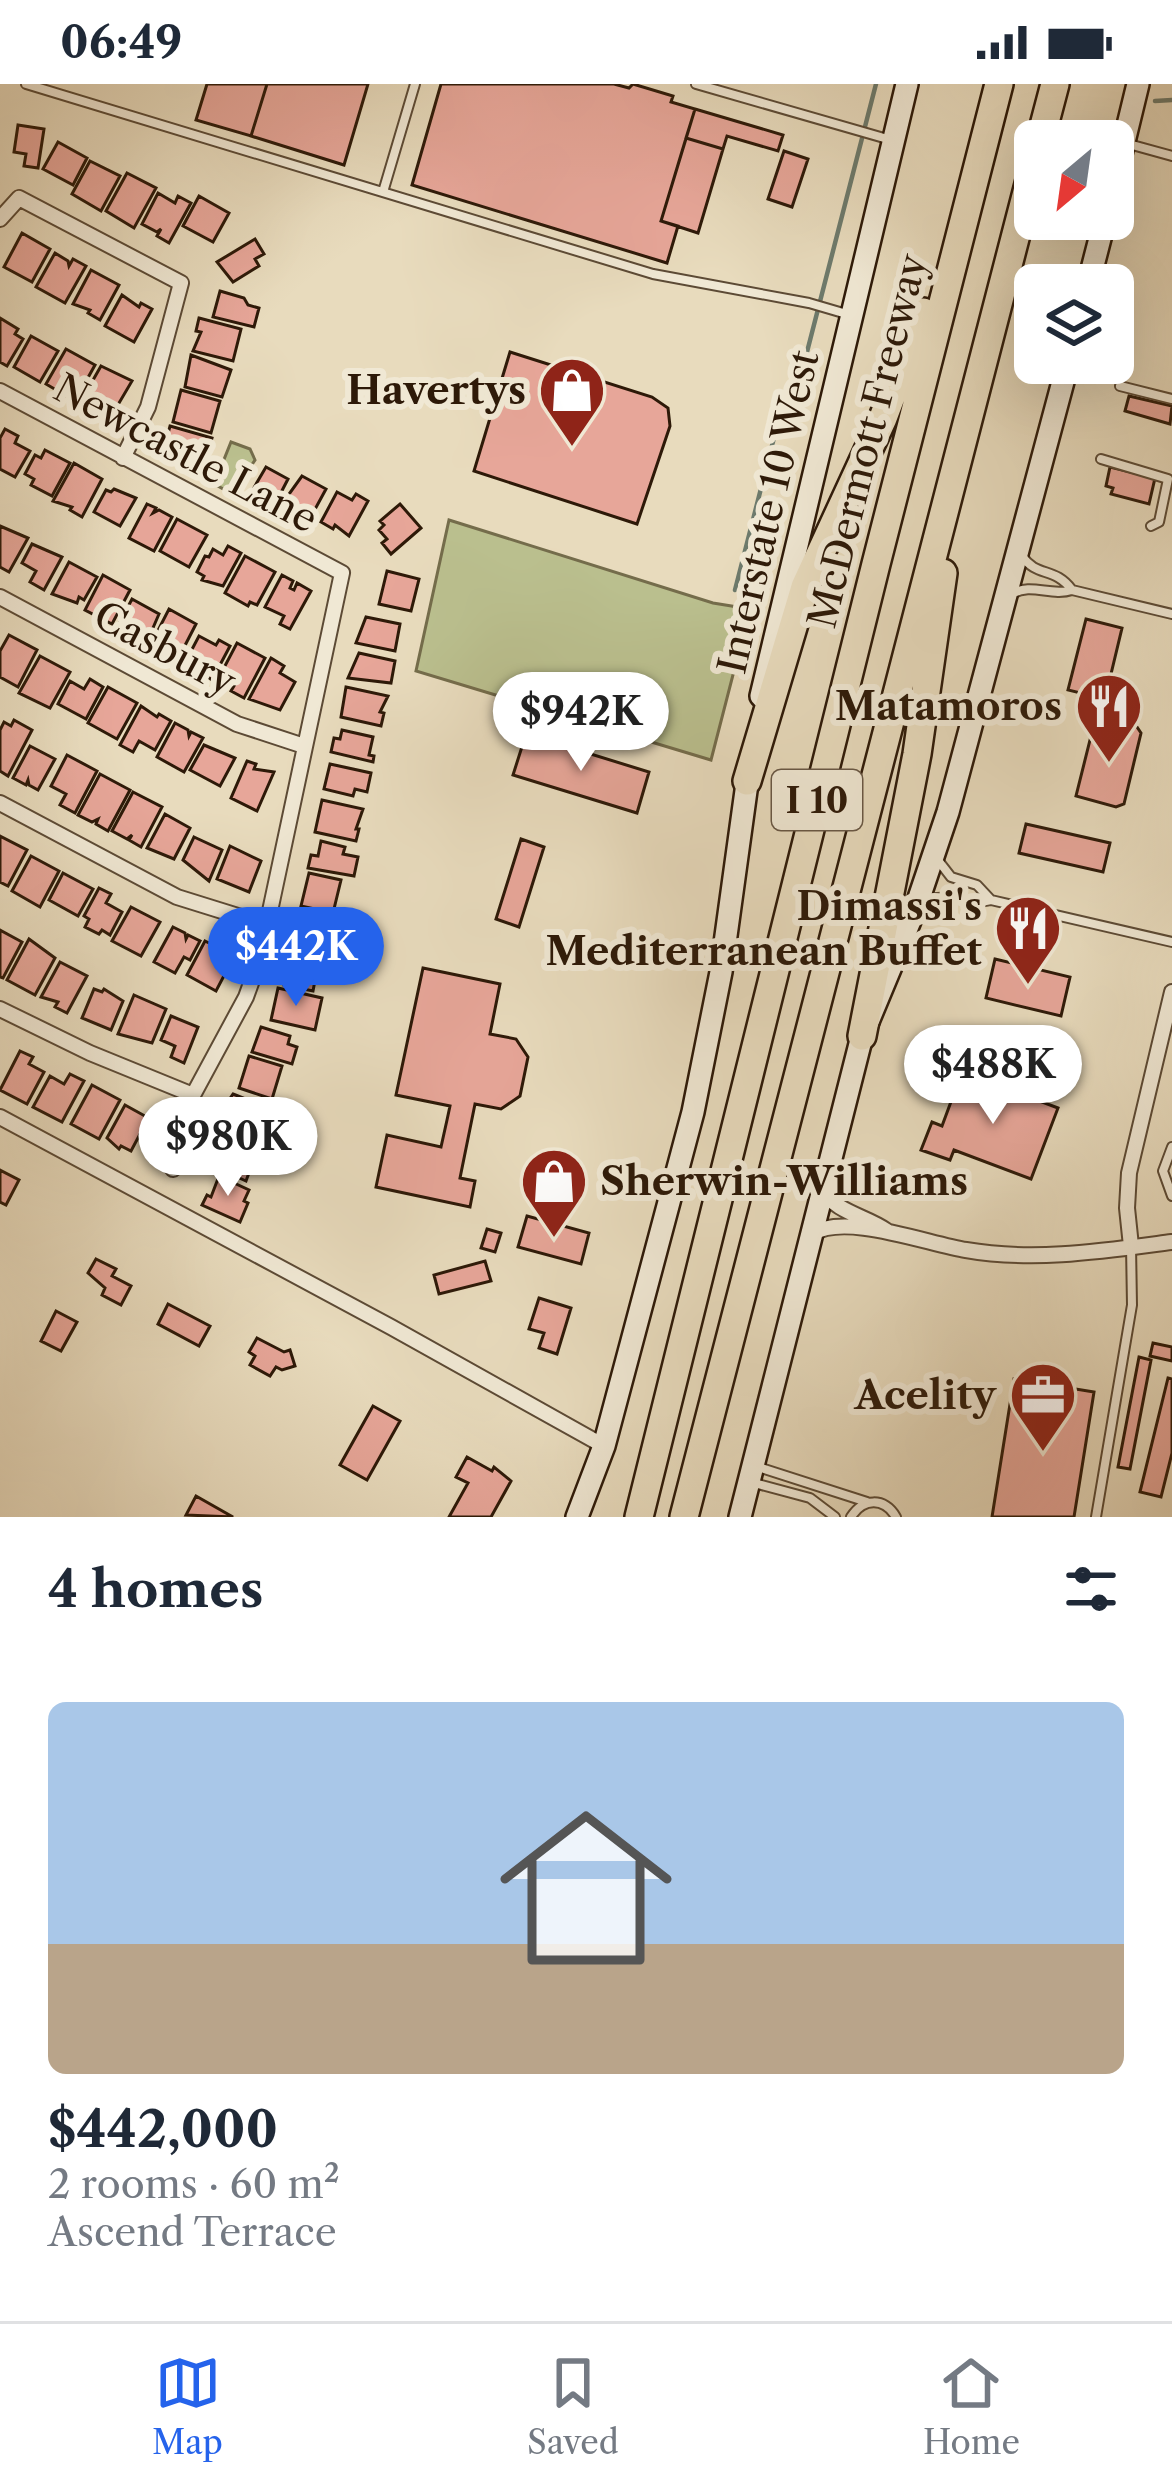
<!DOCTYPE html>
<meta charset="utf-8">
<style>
:root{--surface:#fff;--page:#f6f6f7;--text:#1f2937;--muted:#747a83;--line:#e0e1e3;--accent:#2563eb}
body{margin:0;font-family:"Libre Caslon Text",serif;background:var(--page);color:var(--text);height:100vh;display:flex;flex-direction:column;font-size:45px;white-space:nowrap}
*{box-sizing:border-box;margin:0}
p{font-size:39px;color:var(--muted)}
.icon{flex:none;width:66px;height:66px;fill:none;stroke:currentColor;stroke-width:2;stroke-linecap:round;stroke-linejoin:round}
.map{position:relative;height:1433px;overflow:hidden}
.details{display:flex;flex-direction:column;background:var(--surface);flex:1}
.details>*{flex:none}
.needle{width:78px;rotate:209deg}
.fabs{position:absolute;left:1014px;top:36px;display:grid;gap:24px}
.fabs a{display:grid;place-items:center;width:120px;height:120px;border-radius:18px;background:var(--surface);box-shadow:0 12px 48px #0002;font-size:60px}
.price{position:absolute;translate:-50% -102px;padding:0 27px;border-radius:42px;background:#fff;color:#222;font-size:39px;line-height:78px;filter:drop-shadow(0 3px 6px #0008)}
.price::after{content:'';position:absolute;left:50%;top:72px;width:36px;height:27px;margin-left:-18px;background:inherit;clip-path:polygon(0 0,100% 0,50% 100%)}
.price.active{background:var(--accent);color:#fff}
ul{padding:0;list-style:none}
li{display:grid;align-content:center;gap:24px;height:636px;padding:0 48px}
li+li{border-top:3px solid var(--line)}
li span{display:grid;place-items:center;height:372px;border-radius:18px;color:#555}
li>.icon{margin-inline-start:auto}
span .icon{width:216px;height:216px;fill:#fffc;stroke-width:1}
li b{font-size:51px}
h2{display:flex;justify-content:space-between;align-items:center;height:144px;padding:0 48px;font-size:51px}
.status{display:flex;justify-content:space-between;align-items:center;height:84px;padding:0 60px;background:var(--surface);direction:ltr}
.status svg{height:33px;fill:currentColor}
.tab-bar{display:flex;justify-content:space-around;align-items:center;height:168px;border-top:3px solid var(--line);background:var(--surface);font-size:33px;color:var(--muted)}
.tab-bar a{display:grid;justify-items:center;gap:6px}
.tab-bar .active{color:var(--accent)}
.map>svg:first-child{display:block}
.green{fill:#babf8e;stroke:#746c4b;stroke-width:3}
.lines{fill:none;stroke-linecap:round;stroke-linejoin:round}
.stream{stroke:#6d7a6c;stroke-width:4.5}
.building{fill:#e7a699;stroke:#2d1908;stroke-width:3}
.service-casing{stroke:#5c4a35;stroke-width:12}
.minor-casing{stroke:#5c4a35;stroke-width:18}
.secondary-casing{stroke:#2d1908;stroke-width:26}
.motorway-casing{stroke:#2d1908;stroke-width:32}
.service{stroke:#f0e8d4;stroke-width:8}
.minor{stroke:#f0e8d4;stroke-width:14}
.secondary{stroke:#f0e8d4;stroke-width:21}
.motorway{stroke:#e8dbbd;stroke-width:27}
.labels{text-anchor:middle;stroke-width:12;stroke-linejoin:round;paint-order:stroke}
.shield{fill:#f0e8d4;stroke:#685745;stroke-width:3}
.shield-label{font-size:36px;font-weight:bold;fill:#2d1908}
.poi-label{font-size:39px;font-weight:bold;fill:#2d1908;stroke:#f0e8d4;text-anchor:end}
.street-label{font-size:39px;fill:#2d1908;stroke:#f0e8d4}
</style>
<div class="status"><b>06:49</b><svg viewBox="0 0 49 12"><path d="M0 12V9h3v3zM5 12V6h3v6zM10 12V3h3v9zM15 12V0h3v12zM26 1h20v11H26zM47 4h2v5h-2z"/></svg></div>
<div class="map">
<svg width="1172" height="1433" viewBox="0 0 1172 1433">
<rect width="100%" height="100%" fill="#e8dbbd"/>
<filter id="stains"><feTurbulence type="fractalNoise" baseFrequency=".00167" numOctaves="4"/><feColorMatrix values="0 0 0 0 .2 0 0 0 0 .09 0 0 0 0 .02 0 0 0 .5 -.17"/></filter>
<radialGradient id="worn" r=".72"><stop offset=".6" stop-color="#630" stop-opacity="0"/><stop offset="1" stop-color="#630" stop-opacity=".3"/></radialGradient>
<!-- green -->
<path class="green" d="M 231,358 L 250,365 L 255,376 L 232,410 L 218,402 L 217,393 Z
M 449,436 L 713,519 L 750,525 L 711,676 L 416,587 Z"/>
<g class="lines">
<!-- stream -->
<path class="stream" d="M 1155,17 L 1172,16
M 735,506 L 777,342 L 799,299 L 876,0"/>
</g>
<!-- building -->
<path class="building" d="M 207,0 L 267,0 L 251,52 L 196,36 Z
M 267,0 L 368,0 L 344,81 L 251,52 Z
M 441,0 L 614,0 L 629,4 L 633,0 L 673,12 L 671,18 L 695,25 L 661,137 L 678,142 L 667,179 L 412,101 Z
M 695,25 L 783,51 L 778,67 L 727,52 L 723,65 L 686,54 Z
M 18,41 L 44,45 L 38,84 L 24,82 L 26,70 L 14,68 Z
M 686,54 L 723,65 L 698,149 L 661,137 Z
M 58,58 L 87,74 L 73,101 L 43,85 Z
M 784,67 L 808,75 L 792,123 L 768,115 Z
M 90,77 L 120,92 L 101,127 L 72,110 Z
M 127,89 L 156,104 L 134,144 L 106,127 Z
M 158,109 L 175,119 L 178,112 L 191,119 L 169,159 L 157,152 L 161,145 L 157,148 L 142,140 Z
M 199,112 L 229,129 L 213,158 L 183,142 Z
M 22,149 L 50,165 L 32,198 L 4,183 Z
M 255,155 L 264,170 L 255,175 L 259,182 L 233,198 L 217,178 Z
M 55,169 L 68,177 L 69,182 L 73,175 L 86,182 L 65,219 L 36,203 Z
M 91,186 L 119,201 L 100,236 L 88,229 L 90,226 L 73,220 Z
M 220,207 L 244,214 L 248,221 L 259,224 L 254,243 L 213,233 Z
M 122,211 L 139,223 L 141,219 L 152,225 L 134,258 L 105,242 Z
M 0,234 L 18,245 L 15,250 L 23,255 L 7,282 L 0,278 Z
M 199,234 L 241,245 L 233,277 L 193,267 L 201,248 L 196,247 Z
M 31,252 L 58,267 L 40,298 L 14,283 Z
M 66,265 L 95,281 L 75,317 L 46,300 Z
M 510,268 L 652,313 L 668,324 L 670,342 L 637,440 L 474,387 Z
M 191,271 L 231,286 L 222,313 L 185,303 Z
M 101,282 L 132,297 L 109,336 L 80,319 Z
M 181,306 L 220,317 L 211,349 L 173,338 Z
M 1129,312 L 1172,322 L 1170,340 L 1125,327 Z
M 170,342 L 212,354 L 203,386 L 164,375 L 171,359 L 166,357 Z
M 5,345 L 18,352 L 15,359 L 30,367 L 15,393 L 0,385 L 0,354 Z
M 45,366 L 70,379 L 52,412 L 31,401 L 34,395 L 25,390 L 35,371 L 41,374 Z
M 74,379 L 102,395 L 82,433 L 70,426 L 72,423 L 53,417 Z
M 266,383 L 288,395 L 274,422 L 252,407 Z
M 1110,383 L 1155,394 L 1149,420 L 1111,410 L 1113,404 L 1106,402 Z
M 302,392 L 326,405 L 307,440 L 290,426 L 288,429 L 279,424 Z
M 114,405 L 136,414 L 120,442 L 94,428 L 106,406 L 111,408 Z
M 337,408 L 352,416 L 356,410 L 368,417 L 349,452 L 335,441 L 333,445 L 321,438 Z
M 147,420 L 156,424 L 153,429 L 159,426 L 172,433 L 154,467 L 129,454 Z
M 400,420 L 421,444 L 391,470 L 382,459 L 387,455 L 379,446 L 384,441 L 380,437 Z
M 177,435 L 207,451 L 189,483 L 160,467 Z
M 0,442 L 28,454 L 9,488 L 0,483 Z
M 32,460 L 62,473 L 44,506 L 30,498 L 36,487 L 22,479 Z
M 228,462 L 241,469 L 223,502 L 202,496 L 204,492 L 197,488 L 205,472 L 209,473 L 213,465 L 223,471 Z
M 245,472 L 275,488 L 257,521 L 250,518 L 248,522 L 225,509 Z
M 69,478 L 97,493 L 84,516 L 79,513 L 77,519 L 52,510 Z
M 387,487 L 419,495 L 411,527 L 379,520 Z
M 103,491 L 130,506 L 112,540 L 85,526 Z
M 282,491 L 293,497 L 290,504 L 294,506 L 297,499 L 311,507 L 290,545 L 280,540 L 284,532 L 265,523 Z
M 132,515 L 159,530 L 146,560 L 132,553 L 134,550 L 120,538 Z
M 169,525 L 196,540 L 178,575 L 149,564 Z
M 366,533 L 400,540 L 395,567 L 356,559 Z
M 1086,535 L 1122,544 L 1105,615 L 1068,606 Z
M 9,551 L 37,566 L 18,603 L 0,593 L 0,567 Z
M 199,552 L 216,561 L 219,556 L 230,562 L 212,596 L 190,580 L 194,574 L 189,571 Z
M 237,559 L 265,574 L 244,614 L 231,607 L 234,602 L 217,597 Z
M 359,569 L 395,577 L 391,599 L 348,594 Z
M 40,572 L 70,588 L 50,624 L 19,609 Z
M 271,574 L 284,582 L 280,589 L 295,598 L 280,626 L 249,615 Z
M 90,595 L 103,603 L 86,635 L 58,620 L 70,597 L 84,605 Z
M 108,603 L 137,619 L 117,655 L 88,639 Z
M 346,603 L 388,612 L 380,628 L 384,629 L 381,642 L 341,633 Z
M 141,622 L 157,633 L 159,630 L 171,637 L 155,666 L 139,657 L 133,668 L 120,661 Z
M 1096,632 L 1137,643 L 1141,649 L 1124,720 L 1116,723 L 1076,712 Z
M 14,636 L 32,646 L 8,692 L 0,687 L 0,646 L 4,638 L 11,642 Z
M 175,639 L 188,646 L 189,652 L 191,648 L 203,654 L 184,688 L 157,673 Z
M 342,646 L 373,653 L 369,671 L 374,672 L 373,678 L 331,668 L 334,654 L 340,655 Z
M 526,650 L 649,688 L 637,729 L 513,691 Z
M 204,661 L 235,674 L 220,702 L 190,686 Z
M 30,662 L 55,675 L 38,706 L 29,701 L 28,696 L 26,701 L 13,694 Z
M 67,671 L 97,687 L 75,729 L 60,721 L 66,710 L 51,702 Z
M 247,677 L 256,680 L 254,685 L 274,688 L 257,727 L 231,714 Z
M 330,680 L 371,689 L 367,708 L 355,705 L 353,712 L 324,705 Z
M 100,690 L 130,706 L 108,747 L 96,740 L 98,735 L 92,738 L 78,731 Z
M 133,708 L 162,723 L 141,763 L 129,756 L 132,751 L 127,755 L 112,747 Z
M 322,716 L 363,725 L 356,745 L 359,745 L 356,757 L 315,748 Z
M 165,730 L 190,744 L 174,775 L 147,764 Z
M 1026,740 L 1110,759 L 1103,788 L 1019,769 Z
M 0,752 L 27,766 L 8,802 L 0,798 Z
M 194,753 L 222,766 L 209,797 L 183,776 Z
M 521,755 L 544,763 L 519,843 L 496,835 Z
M 321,757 L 345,763 L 343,770 L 358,773 L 354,792 L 308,784 L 311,771 L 318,772 Z
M 230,762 L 261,777 L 249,808 L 217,795 Z
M 31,772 L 59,787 L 40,823 L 12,807 Z
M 63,789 L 93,805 L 78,832 L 49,816 Z
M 309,789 L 341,796 L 333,829 L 301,822 Z
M 99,804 L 111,810 L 106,819 L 122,828 L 110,851 L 102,846 L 99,850 L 85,843 L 89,835 L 84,832 Z
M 131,823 L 160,838 L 141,872 L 112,857 Z
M 297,833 L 338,843 L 331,873 L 291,864 Z
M 173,843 L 185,849 L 186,855 L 188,851 L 200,857 L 190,876 L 184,873 L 175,889 L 154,878 Z
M 0,846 L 22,858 L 3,894 L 0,893 Z
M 29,855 L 55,874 L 35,911 L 7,896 Z
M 205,857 L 221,865 L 225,858 L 238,865 L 216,907 L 187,891 Z
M 290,869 L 319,875 L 313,907 L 284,901 Z
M 995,875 L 1070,893 L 1061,932 L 986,914 Z
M 60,878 L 87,892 L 67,929 L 55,923 L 58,918 L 41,913 Z
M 423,884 L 500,900 L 490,950 L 516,955 L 528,973 L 520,1012 L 501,1025 L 475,1020 L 460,1094 L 475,1097 L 470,1123 L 376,1103 L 387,1051 L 441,1063 L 447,1036 L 450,1022 L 396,1011 Z
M 278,904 L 322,914 L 315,946 L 271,936 Z
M 94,905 L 102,908 L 104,905 L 123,917 L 111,946 L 82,934 Z
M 134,911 L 166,925 L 152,959 L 118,950 Z
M 171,932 L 198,943 L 184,979 L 171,973 L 175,962 L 161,956 Z
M 261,943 L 290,952 L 288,960 L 297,963 L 292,980 L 252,968 Z
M 20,967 L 33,973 L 29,980 L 44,988 L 27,1020 L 0,1006 Z
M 249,972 L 282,982 L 272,1015 L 239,1004 Z
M 962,988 L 1058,1024 L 1031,1095 L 954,1066 L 950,1076 L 921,1066 L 932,1038 L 942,1042 Z
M 70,990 L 84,997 L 62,1038 L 33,1023 L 50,992 L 64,1000 Z
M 92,1001 L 120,1016 L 99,1055 L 71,1040 Z
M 233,1010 L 261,1021 L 245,1050 L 214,1038 Z
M 125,1021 L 154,1037 L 146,1053 L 140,1050 L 131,1067 L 121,1062 L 119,1065 L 107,1054 Z
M 228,1051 L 258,1064 L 246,1097 L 216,1083 Z
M 0,1086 L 19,1096 L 6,1121 L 0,1118 Z
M 219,1092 L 249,1106 L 244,1117 L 248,1119 L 240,1138 L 202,1121 L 207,1111 L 211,1113 Z
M 527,1132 L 589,1149 L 581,1180 L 518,1163 Z
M 487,1145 L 501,1149 L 495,1168 L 481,1164 Z
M 96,1175 L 116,1185 L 112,1192 L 131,1202 L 121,1221 L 102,1211 L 105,1204 L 88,1189 Z
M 485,1177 L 491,1197 L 439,1210 L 434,1191 Z
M 539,1214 L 571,1224 L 557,1270 L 539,1264 L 544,1249 L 529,1245 Z
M 168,1220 L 210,1242 L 199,1262 L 158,1240 Z
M 56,1227 L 77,1238 L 61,1267 L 41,1257 Z
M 257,1254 L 284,1268 L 290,1266 L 295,1282 L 282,1286 L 276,1283 L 270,1292 L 250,1281 L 255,1272 L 249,1268 Z
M 1153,1259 L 1172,1263 L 1172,1277 L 1150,1272 Z
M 1139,1273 L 1151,1276 L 1130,1385 L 1118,1383 Z
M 1168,1294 L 1172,1295 L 1172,1369 L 1161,1413 L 1140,1408 Z
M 1014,1295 L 1094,1308 L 1074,1433 L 992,1433 Z
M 373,1322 L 400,1337 L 367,1396 L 340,1381 Z
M 467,1373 L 492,1387 L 494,1383 L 511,1397 L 491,1433 L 449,1433 L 468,1399 L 456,1393 Z
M 196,1412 L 233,1433 L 186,1431 Z"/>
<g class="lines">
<defs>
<path id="service" d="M 26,0 L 653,190 L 809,219 L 850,231
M 696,0 L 891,56
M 1125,59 L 1172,72
M 383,108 L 415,0
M 1120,302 L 1172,315
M 1101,375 L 1168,395 L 1159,438 L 1151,442
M 1022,472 C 1037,494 1054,482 1072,506
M 1012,510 C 1031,498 1051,513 1072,506 L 1172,530
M 937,775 L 951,793 L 977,801 L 991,816
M 923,818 C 946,807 967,822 991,816 L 1172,858
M 1172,1063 L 1163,1087 L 1172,1112
M 755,1382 L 867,1418
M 754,1399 L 810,1414 L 835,1433
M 851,1433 C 863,1414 884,1413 896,1433
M 1096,1433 L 1132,1221 L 1131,1162"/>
<path id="minor" d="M 0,135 L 19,114 L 181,199 L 148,323 L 123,374
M 0,307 L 342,489 L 260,874 L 246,913 L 171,1052 L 173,1085
M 0,513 L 237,640 L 304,662
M 0,719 L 177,813 L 267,841
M 0,925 L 90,969 L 193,1011
M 0,1033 L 391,1243 L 604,1362
M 822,1106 C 837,1129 866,1132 887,1147
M 812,1150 C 844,1128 928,1160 966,1166 C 1034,1178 1104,1167 1172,1158
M 1131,1162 L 1127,1124 L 1129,1089 L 1172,908"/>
<path id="secondary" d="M 1113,103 L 1138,0
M 1088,201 L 1105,135
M 761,612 L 907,0
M 577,1433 L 604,1362 L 693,1028 L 721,888 L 749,685
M 740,1433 L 862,952 L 917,820 L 948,728 L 1068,279"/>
<path id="motorway" d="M 1040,57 L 1055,0
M 747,697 L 805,503 L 883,334 L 923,228
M 862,952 L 917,670 L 943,489
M 639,1433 L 876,480 L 999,0
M 684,1433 L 1035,77"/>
</defs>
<!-- service casing -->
<use href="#service" class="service-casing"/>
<!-- minor casing -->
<use href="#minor" class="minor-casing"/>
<!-- secondary casing -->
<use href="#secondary" class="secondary-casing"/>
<!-- motorway casing -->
<use href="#motorway" class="motorway-casing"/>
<!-- service -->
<use href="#service" class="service"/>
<!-- minor -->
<use href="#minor" class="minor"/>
<!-- secondary -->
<use href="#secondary" class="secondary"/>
<!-- motorway -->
<use href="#motorway" class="motorway"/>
</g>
<!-- icons -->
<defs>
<symbol id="shop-pin" viewBox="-11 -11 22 30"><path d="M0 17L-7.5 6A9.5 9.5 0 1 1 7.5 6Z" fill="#8f2418" stroke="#f0e8d4"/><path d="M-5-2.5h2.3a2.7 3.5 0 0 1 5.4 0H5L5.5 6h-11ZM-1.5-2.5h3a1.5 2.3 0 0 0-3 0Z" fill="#fff"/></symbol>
<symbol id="restaurant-pin" viewBox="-11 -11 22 30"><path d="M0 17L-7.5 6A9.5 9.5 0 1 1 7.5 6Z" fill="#8f2418" stroke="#f0e8d4"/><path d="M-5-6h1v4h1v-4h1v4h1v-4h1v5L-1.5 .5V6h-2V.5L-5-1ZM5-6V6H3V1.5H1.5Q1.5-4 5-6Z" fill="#fff"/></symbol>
<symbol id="office-pin" viewBox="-11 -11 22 30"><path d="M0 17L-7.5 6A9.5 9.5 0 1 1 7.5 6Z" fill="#8f2418" stroke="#f0e8d4"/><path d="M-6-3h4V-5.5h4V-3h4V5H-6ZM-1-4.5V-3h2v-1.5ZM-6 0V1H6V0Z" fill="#fff"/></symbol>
</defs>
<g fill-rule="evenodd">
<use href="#shop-pin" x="534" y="268" width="76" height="104"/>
<use href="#restaurant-pin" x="1071" y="584" width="76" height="104"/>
<use href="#restaurant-pin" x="990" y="806" width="76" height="104"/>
<use href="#shop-pin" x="516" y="1059" width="76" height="104"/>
<use href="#office-pin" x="1005" y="1273" width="76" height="104"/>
</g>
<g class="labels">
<!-- shield labels -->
<rect class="shield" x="772" y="686" width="90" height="60" rx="9"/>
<g class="shield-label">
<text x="817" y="729">I 10</text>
</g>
<!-- poi labels -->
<g class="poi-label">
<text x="526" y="320">Havertys</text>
<text x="1062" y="636">Matamoros</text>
<text x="982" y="836">Dimassi's<tspan x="982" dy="45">Mediterranean Buffet</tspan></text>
<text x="600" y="1111" text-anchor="start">Sherwin-Williams</text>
<text x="996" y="1325">Acelity</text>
</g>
<!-- street labels -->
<g class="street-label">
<text transform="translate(867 357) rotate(-76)" y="14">McDermott Freeway</text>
<text transform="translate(186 369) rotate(28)" y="14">Newcastle Lane</text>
<text transform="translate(768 428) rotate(-77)" y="14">Interstate 10 West</text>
<text transform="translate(165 564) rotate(28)" y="14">Casbury</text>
</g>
</g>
<rect width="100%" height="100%" filter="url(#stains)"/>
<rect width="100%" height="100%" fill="url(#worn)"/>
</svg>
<div class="fabs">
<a><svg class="needle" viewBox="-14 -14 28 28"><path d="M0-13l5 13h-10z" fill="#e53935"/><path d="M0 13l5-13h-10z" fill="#747a83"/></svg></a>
<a><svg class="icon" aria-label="layers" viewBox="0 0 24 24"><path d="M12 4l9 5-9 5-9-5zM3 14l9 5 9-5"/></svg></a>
</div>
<b class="price" style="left:581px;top:690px">$942K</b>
<b class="price active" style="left:296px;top:925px">$442K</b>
<b class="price" style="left:993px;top:1043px">$488K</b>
<b class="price" style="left:228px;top:1115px">$980K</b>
</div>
<section class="details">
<h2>4 homes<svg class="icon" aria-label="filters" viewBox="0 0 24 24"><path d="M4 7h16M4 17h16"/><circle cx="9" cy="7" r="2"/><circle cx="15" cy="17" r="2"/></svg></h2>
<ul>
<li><span style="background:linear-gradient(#a9c7e8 65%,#b9a48a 0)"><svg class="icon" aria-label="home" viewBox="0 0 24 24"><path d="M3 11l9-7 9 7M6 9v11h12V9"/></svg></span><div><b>$442,000</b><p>2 rooms · 60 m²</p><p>Ascend Terrace</p></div></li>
</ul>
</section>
<nav class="tab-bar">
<a class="active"><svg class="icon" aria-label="map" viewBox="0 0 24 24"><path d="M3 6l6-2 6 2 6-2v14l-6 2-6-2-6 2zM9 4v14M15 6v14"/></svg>Map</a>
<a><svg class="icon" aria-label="saved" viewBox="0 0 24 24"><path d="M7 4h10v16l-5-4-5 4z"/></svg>Saved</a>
<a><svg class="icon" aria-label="home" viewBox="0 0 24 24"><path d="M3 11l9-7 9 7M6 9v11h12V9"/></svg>Home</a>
</nav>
